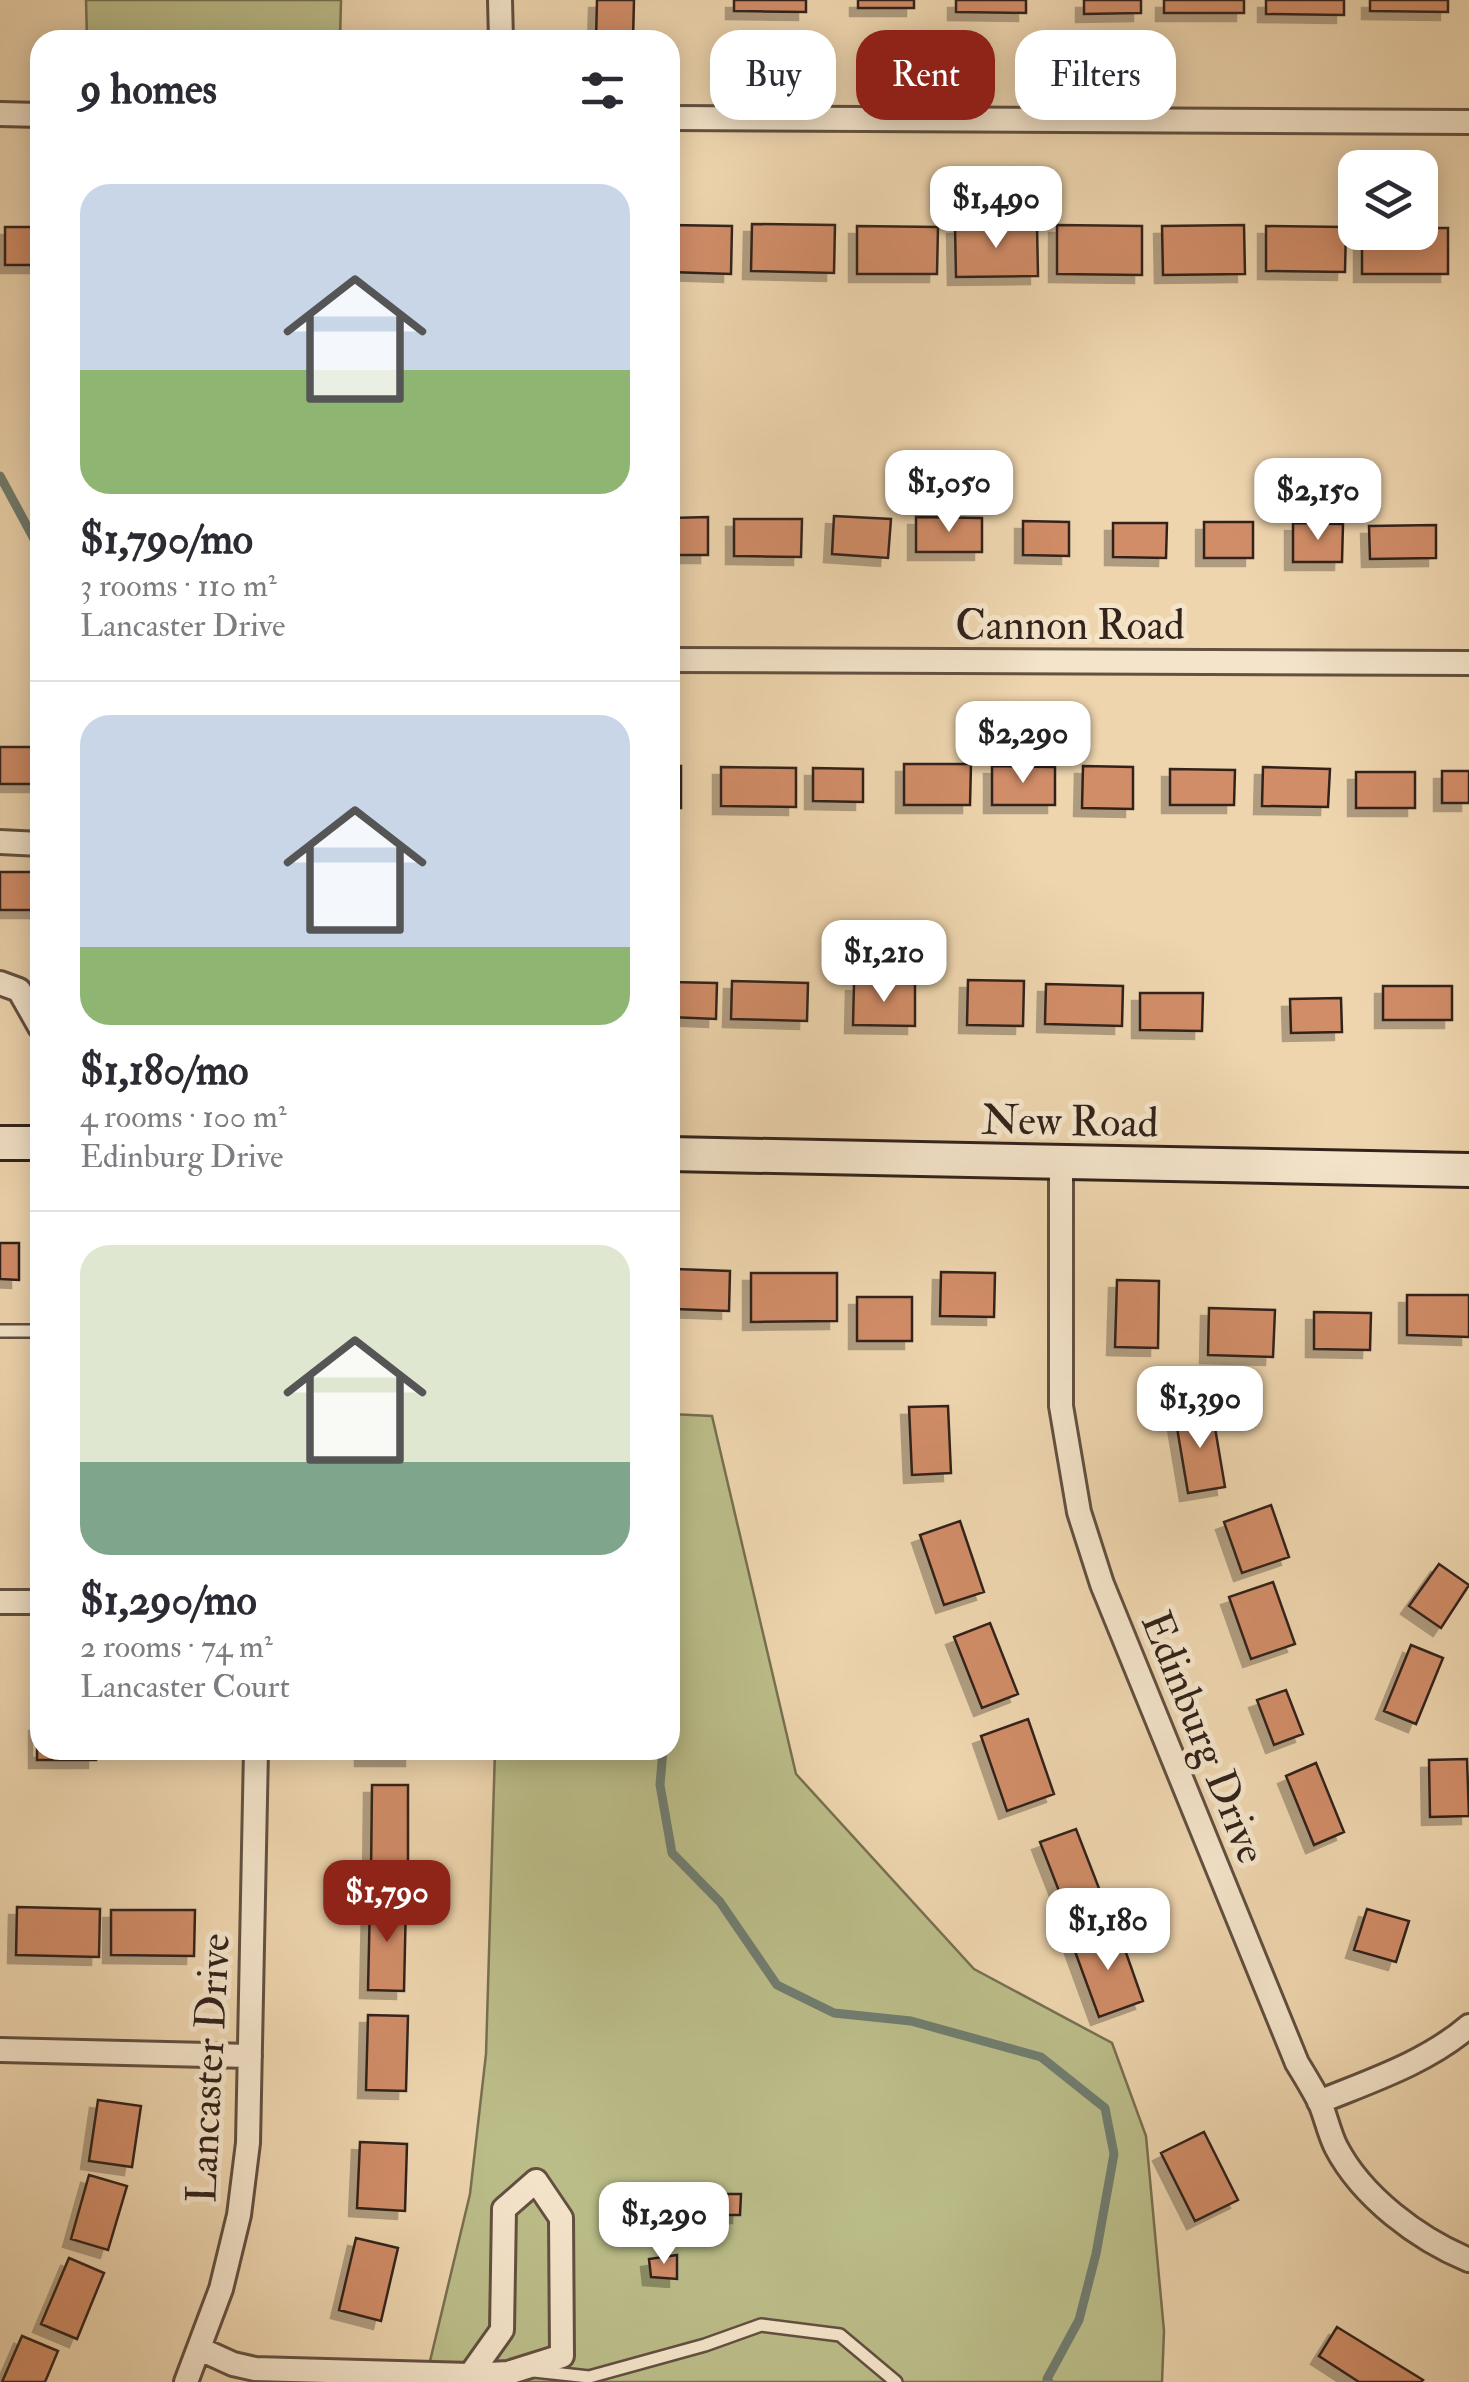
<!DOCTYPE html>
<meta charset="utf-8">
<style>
:root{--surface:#fff;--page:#f2f2f3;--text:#2b2b33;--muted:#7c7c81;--line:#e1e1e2;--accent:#8f2418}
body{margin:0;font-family:"IM FELL Double Pica",serif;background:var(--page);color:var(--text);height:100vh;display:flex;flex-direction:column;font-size:38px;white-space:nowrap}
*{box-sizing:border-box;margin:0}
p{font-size:32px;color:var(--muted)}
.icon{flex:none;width:55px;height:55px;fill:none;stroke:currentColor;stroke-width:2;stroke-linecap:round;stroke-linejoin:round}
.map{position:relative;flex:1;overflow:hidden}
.side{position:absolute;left:30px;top:30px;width:650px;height:1730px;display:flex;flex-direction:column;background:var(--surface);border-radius:30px;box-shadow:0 5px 25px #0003}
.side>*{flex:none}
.hud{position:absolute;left:710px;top:30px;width:608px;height:90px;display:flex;gap:20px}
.buttons{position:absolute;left:1338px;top:150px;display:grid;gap:20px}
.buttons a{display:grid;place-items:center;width:100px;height:100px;border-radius:20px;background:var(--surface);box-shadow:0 5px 25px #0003;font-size:50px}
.price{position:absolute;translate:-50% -85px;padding:0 22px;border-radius:20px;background:#fff;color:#222;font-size:32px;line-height:65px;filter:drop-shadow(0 2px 5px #0008)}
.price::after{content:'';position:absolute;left:50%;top:60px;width:30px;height:22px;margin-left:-15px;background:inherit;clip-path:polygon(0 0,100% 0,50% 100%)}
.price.active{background:var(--accent);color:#fff}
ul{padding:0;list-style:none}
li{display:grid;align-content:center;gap:20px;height:530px;padding:0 50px}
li+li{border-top:2px solid var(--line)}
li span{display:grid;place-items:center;height:310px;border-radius:30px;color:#555}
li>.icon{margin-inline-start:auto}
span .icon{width:180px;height:180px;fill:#fffc;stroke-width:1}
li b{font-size:42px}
h2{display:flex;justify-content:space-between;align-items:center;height:120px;padding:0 50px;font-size:42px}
.tag{padding:0 35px;border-radius:30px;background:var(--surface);box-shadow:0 5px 25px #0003;font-size:35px;line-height:90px}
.tag.active{background:var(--accent);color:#fff}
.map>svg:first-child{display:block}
.green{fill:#bbbd89;stroke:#777052;stroke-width:2.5}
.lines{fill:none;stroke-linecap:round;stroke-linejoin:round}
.stream{stroke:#707d70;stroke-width:9}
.building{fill:#d18d68;stroke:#33231b;stroke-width:2.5;filter:url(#shadow)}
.lane-casing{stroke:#625040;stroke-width:16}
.street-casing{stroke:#625040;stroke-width:28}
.secondary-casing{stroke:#33231b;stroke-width:38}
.lane{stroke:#f4e4ca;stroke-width:11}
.street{stroke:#f4e4ca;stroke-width:22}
.secondary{stroke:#f4e4ca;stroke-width:32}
.labels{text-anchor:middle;stroke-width:10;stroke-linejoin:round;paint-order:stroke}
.street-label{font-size:42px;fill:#33231b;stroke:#f4e4ca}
</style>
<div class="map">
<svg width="1469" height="2382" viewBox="0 0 1469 2382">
<defs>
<filter id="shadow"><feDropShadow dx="-8" dy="8" stdDeviation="0" flood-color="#0004"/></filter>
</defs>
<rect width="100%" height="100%" fill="#eed5ae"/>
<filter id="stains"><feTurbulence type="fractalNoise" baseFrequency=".002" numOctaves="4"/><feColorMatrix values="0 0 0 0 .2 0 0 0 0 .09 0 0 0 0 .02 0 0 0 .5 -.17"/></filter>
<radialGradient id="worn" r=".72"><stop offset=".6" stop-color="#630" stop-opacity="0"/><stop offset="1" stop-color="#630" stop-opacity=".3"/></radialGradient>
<!-- green -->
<path class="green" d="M 86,0 L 341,0 L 340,40 L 87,40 Z
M 670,1414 L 712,1416 L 796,1774 L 974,1969 L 1112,2043 L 1146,2136 L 1164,2331 L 1162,2382 L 425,2382 L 470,2194 L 486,2054 L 495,1750 L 670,1750 Z"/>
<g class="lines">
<!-- stream -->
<path class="stream" d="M 0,476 L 40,550
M 663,1750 L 660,1785 L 672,1853 L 720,1902 L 777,1985 L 834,2013 L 911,2021 L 1041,2057 L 1105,2108 L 1114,2154 L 1096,2254 L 1079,2320 L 1047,2379 L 1049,2382"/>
</g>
<!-- building -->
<path class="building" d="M 597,0 L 634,0 L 633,40 L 596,40 Z
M 734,0 L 806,0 L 806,12 L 734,11 Z
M 858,0 L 914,0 L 914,8 L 858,8 Z
M 956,0 L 1026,0 L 1026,13 L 956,12 Z
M 1084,0 L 1141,0 L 1141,13 L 1084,14 Z
M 1164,0 L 1244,0 L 1244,13 L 1164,13 Z
M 1266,0 L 1344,0 L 1344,15 L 1266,14 Z
M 1370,0 L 1448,0 L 1448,12 L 1370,11 Z
M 752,224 L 835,225 L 834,273 L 751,271 Z
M 670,225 L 732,226 L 731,274 L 670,272 Z
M 1037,225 L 1038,276 L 956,277 L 955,226 Z
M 1057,225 L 1142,226 L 1142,275 L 1057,274 Z
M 1244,225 L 1245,274 L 1163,275 L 1162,226 Z
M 857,226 L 938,227 L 937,274 L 857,274 Z
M 1266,226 L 1346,227 L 1345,272 L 1266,271 Z
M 5,227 L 40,227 L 40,265 L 5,265 Z
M 1420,228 L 1448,228 L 1448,274 L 1362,274 L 1362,232 L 1420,232 Z
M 834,516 L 891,519 L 888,558 L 832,554 Z
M 708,517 L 708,555 L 670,555 L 670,518 Z
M 916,517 L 982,518 L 982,552 L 916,552 Z
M 734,519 L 802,519 L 801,557 L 734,556 Z
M 1023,521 L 1069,522 L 1069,556 L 1023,555 Z
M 1204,522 L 1253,522 L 1253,558 L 1204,558 Z
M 1113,523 L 1167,523 L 1166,558 L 1113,557 Z
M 1293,523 L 1343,524 L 1342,562 L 1293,562 Z
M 1436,525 L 1436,558 L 1370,559 L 1369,526 Z
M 0,747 L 40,747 L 40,784 L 0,784 Z
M 904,764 L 971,764 L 970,805 L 904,805 Z
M 670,766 L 681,766 L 681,808 L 670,808 Z
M 992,766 L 1055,767 L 1055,805 L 992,805 Z
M 1083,766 L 1133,767 L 1133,809 L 1082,808 Z
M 721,767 L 796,768 L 796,807 L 721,806 Z
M 1263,767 L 1330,769 L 1328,807 L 1262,806 Z
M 813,768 L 863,769 L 863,802 L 813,801 Z
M 1170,769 L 1235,770 L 1234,805 L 1170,805 Z
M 1442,771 L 1469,771 L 1469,803 L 1442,803 Z
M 1356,772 L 1415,772 L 1415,808 L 1356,808 Z
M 0,872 L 40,872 L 40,910 L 0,910 Z
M 968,980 L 1024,981 L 1023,1026 L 967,1025 Z
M 732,981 L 808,983 L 807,1021 L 731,1019 Z
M 670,982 L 717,983 L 716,1019 L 670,1017 Z
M 854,983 L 915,984 L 915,1026 L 853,1025 Z
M 1046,984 L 1123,986 L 1122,1026 L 1045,1024 Z
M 1383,986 L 1452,986 L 1452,1020 L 1383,1020 Z
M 1140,993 L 1203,993 L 1202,1031 L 1140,1030 Z
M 1341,998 L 1342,1032 L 1291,1033 L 1290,999 Z
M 0,1243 L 19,1243 L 19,1280 L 0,1279 Z
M 676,1269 L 730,1271 L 729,1311 L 675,1309 Z
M 941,1272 L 995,1273 L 994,1317 L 940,1316 Z
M 751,1273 L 837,1273 L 837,1321 L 751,1322 Z
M 1117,1280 L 1159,1281 L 1158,1348 L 1115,1347 Z
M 1407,1295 L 1469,1295 L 1469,1337 L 1407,1335 Z
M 857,1297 L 912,1297 L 912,1341 L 857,1341 Z
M 1209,1308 L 1275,1310 L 1273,1357 L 1208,1355 Z
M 1314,1312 L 1371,1313 L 1370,1350 L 1314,1349 Z
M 948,1406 L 951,1473 L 912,1475 L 909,1407 Z
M 1212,1410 L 1225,1487 L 1188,1493 L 1175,1416 Z
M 1271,1505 L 1289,1557 L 1242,1573 L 1224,1522 Z
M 960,1521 L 984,1592 L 944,1605 L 920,1535 Z
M 1439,1564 L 1469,1585 L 1441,1628 L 1409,1606 Z
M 1273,1582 L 1295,1644 L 1251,1659 L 1229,1597 Z
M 990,1623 L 1018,1694 L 982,1708 L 954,1637 Z
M 1411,1645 L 1443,1658 L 1416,1724 L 1384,1711 Z
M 1286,1690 L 1303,1734 L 1274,1745 L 1257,1700 Z
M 1028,1719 L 1054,1794 L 1007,1811 L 981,1736 Z
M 37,1723 L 40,1723 L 40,1750 L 96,1750 L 96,1760 L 37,1760 Z
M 363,1750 L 413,1750 L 413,1758 L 363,1758 Z
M 1467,1759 L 1469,1816 L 1430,1817 L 1429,1760 Z
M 1316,1763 L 1344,1832 L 1314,1845 L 1286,1776 Z
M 372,1785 L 408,1785 L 408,1873 L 371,1873 Z
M 1076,1829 L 1107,1909 L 1071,1922 L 1040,1842 Z
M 370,1900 L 406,1901 L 404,1991 L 368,1990 Z
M 17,1907 L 100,1909 L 99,1957 L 16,1955 Z
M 1367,1909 L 1409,1921 L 1396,1962 L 1354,1950 Z
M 111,1910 L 195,1910 L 194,1956 L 111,1955 Z
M 1118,1930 L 1143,2001 L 1099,2017 L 1073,1946 Z
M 368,2015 L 408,2016 L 406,2091 L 366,2090 Z
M 98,2100 L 141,2106 L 132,2167 L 89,2161 Z
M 1204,2132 L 1238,2200 L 1195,2221 L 1161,2153 Z
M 360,2142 L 407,2144 L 405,2211 L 357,2208 Z
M 89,2175 L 127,2186 L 108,2250 L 71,2239 Z
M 720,2194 L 741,2194 L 740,2215 L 720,2215 Z
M 356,2238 L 398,2248 L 381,2321 L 339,2310 Z
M 677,2255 L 677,2279 L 651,2277 L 649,2259 Z
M 69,2258 L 104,2273 L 77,2339 L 41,2324 Z
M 1337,2327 L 1423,2380 L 1421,2382 L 1359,2382 L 1319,2356 Z
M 22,2336 L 58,2351 L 45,2382 L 2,2382 Z"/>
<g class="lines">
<defs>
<path id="lane" d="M 0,1331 L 40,1331
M 534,2371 L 589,2377 L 705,2345 L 761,2325 L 840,2335 L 896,2382"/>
<path id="street" d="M 500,0 L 501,40
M 0,114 L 40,115
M 670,118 L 1469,122
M 670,660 L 1469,663
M 0,842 L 40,844
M 0,983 L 19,990 L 40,1027
M 1061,1163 L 1061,1406 L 1079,1512 L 1102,1584 L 1297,2063 C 1305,2076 1313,2089 1320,2103 C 1326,2117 1329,2133 1336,2147 C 1362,2197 1418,2239 1469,2260
M 0,1602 L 40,1602
M 0,2050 L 250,2056
M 1319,2102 C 1370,2081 1426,2063 1469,2026
M 536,2181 L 561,2218 L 562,2356 L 508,2373 L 470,2375 L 502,2330 L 504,2209 Z
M 200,2349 L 233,2364 L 255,2369 L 470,2375
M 186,2382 L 221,2289 L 239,2215 L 248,2143 L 256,1750"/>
<path id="secondary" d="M 0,1143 L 40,1143
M 670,1154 L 1469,1170"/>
</defs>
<!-- lane casing -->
<use href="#lane" class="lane-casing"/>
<!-- street casing -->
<use href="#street" class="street-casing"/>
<!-- secondary casing -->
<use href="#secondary" class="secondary-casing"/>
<!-- lane -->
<use href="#lane" class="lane"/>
<!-- street -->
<use href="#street" class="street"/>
<!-- secondary -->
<use href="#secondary" class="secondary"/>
</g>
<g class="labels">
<!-- street labels -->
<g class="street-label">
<text x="1070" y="639">Cannon Road</text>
<text transform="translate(1070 1120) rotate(1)" y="15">New Road</text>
<text transform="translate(1205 1737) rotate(68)" y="15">Edinburg Drive</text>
<text transform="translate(207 2068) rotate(-87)" y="15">Lancaster Drive</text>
</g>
</g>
<rect width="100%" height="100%" filter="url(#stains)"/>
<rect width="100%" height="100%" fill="url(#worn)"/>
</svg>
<div class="buttons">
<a><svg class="icon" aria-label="layers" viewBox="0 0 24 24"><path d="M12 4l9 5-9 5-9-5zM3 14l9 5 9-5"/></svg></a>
</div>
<b class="price" style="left:996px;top:251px">$1,490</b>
<b class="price" style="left:949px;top:535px">$1,050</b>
<b class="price" style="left:1318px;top:543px">$2,150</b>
<b class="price" style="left:1023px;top:786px">$2,290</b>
<b class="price" style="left:884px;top:1005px">$1,210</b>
<b class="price" style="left:1200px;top:1451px">$1,390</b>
<b class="price active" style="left:387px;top:1945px">$1,790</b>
<b class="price" style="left:1108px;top:1973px">$1,180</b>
<b class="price" style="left:664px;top:2267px">$1,290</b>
<div class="hud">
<a class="tag">Buy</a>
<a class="tag active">Rent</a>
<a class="tag">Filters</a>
</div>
<section class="side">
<h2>9 homes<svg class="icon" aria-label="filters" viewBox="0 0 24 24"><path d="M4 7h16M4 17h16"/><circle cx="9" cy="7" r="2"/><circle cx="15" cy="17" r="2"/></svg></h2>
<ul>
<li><span style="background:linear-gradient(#c9d6e8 60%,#8fb573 0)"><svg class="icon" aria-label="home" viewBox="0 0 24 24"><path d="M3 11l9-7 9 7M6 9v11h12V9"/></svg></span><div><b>$1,790/mo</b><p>3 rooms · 110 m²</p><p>Lancaster Drive</p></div></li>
<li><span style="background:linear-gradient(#c9d6e8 75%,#8fb573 0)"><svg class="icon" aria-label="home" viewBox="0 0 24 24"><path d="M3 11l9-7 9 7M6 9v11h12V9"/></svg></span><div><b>$1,180/mo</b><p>4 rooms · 100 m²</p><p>Edinburg Drive</p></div></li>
<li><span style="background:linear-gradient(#dfe7d0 70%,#7fa58c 0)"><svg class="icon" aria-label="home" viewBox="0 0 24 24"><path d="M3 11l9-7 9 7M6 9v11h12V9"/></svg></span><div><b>$1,290/mo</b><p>2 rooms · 74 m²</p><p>Lancaster Court</p></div></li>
</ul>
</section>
</div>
